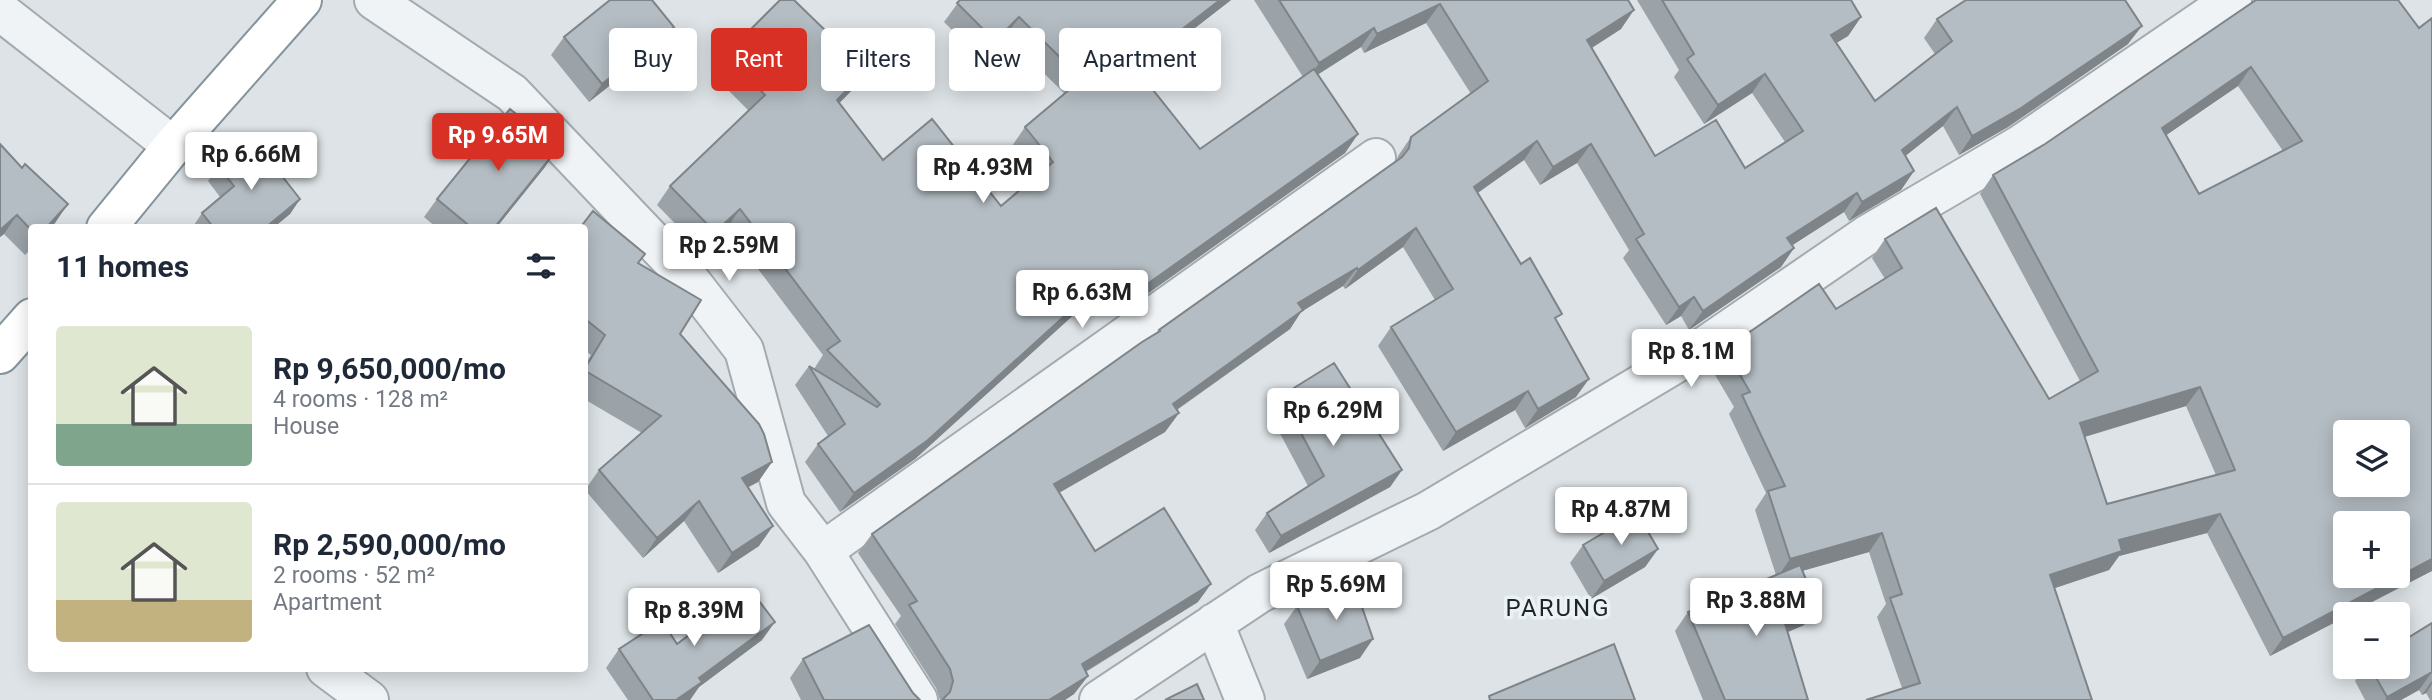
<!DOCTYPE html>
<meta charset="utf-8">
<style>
:root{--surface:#fff;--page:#f6f6f7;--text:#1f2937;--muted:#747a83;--line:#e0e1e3;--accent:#d93025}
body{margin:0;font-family:Roboto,sans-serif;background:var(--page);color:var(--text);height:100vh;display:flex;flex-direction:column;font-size:26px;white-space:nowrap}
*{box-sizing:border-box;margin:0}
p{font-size:23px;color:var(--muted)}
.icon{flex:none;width:38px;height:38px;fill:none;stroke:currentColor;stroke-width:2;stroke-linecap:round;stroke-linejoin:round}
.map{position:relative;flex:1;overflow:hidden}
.panel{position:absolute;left:28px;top:224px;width:560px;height:448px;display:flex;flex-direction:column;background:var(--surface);border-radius:7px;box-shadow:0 4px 18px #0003}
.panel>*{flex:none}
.guide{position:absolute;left:609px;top:28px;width:665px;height:63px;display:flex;gap:14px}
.buttons{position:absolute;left:2333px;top:420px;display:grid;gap:14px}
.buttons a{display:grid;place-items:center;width:77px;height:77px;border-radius:7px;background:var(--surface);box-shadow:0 4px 18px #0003;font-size:35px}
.price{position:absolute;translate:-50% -60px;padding:0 16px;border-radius:7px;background:#fff;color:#222;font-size:23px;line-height:46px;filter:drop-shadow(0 2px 4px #0008)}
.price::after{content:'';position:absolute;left:50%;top:42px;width:21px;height:16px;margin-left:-10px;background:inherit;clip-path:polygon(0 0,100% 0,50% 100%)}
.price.selected{background:var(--accent);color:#fff}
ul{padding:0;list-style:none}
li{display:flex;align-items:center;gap:21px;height:175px;padding:0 28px}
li+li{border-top:2px solid var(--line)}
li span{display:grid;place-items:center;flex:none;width:196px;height:140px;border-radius:7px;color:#555}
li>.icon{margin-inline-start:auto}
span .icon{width:84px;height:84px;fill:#fffc;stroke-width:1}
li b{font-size:30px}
h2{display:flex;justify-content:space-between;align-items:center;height:84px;padding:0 28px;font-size:30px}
.tag{padding:0 24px;border-radius:7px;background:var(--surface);box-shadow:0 4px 18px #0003;font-size:24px;line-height:63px}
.tag.selected{background:var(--accent);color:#fff}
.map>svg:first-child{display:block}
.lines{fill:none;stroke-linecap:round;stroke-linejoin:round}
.street-casing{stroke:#a3abb0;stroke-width:42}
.highway-casing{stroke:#85949c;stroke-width:42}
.street{stroke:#eff3f5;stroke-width:38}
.highway{stroke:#fff;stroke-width:38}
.wall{fill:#9ba3a8;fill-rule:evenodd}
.shaded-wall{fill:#7e8488}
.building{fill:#b4bdc3;stroke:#7e8488;stroke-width:2;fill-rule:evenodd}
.labels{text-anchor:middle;stroke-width:7;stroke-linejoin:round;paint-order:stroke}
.quarter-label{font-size:24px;letter-spacing:2px;fill:#1a252c;stroke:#ecf1f4}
</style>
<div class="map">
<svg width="2432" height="700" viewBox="0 0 2432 700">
<rect width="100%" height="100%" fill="#dde3e6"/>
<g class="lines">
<defs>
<path id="street" d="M 374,0 L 512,93 L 689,279 L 744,350 L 786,503 L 823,551 L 918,700
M 0,11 L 173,146
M 823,551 L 1376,158
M 1214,623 L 1245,700
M 326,668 L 369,700
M 1099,700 L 1260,593 L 1428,511 L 1705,346 L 1867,235 L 2020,145 L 2232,0"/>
<path id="highway" d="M 106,228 L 173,146 L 302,0
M 0,354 L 32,318"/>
</defs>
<!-- street casing -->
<use href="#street" class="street-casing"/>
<!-- highway casing -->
<use href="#highway" class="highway-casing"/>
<!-- street -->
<use href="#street" class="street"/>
<!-- highway -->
<use href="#highway" class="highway"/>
</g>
<!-- wall -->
<path class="wall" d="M 960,0 L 1231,0 L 1164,52 L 1175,63 L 1162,82 L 1153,90 L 1200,149 L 1303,77 L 1254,0 L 1628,0 L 1621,29 L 1592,48 L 1655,156 L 1745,168 L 1785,142 L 1752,93 L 1704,124 L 1674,77 L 1679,70 L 1637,0 L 1851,0 L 1861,17 L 1848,36 L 1836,43 L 1875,101 L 1935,54 L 1924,38 L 1937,19 L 2128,44 L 2008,127 L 1959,155 L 1943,126 L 1905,156 L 1914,171 L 1901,190 L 1849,221 L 1844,212 L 1792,245 L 1794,248 L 1781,267 L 1689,330 L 1681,316 L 1666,325 L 1623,258 L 1629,250 L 1577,163 L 1540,185 L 1524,160 L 1478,193 L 1557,322 L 1576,397 L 1525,428 L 1515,410 L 1443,451 L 1378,346 L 1391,327 L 1435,300 L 1403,247 L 1345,289 L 1343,286 L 1301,312 L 1290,329 L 1177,410 L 1179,413 L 1165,432 L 1059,493 L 1095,551 L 1198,602 L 1086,672 L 1088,676 L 1074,694 L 1065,700 L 940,700 L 936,688 L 895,624 L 901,616 L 858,553 L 872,534 L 1156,333 L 1159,330 L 1397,160 L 1398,156 L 1411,137 L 1471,94 L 1426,23 L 1364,53 L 1361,47 L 1317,75 L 1358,134 L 1345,153 L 1119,314 L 1101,290 L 915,459 L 840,512 L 805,462 L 818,444 L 828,436 L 795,385 L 809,366 L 816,370 L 814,369 L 823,355 L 727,228 L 702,251 L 657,205 L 670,186 L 749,111 L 712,74 L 725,55 L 853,89 L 839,103 L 883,160 L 1001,206 L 1036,176 L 1012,146 L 1025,127 L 1065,94 L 1006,36 L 982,60 L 944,22 Z
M 2254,0 L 2398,0 L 2345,617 L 2270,656 L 2207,533 L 2119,556 L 2109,570 L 2055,588 L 2092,700 L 1902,688 L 1877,617 L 1886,604 L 1869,552 L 1802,571 L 1804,625 L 1788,632 L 1808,700 L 1703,700 L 1675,631 L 1688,612 L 1776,575 L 1755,510 L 1766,493 L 1729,414 L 1734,407 L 1711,368 L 1725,349 L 1836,309 L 1885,279 L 1872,258 L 1885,239 L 2049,399 L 2080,381 L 1980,194 L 1993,175 L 2045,144 L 2253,2 ZM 2238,86 L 2283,151 L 2199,194 L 2166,135 ZM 2186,406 L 2216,475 L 2107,504 L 2085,437 Z
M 564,37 L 661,45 L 589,102 L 551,55 Z
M 0,144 L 55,223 L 32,228 L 32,248 L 25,255 L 4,234 L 0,237 Z
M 218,166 L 300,199 L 290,214 L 273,228 L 192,228 L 202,213 L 220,197 L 208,181 Z
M 545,167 L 496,228 L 437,228 L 424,217 L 437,199 Z
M 584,228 L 638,263 L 680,334 L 772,462 L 758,482 L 748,487 L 759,546 L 718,573 L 684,521 L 643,558 L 585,490 L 599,470 L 642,433 L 584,399 L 584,366 L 591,355 L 584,350 Z
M 1281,396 L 1402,470 L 1390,487 L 1269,553 L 1255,530 L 1267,513 L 1308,486 L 1269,413 Z
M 1583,545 L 1658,549 L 1645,567 L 1591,599 L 1570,563 Z
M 1297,606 L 1360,658 L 1307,679 L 1284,624 Z
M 2432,623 L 2432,700 L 2430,700 L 2426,693 L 2422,695 L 2419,690 L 2401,700 L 2365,700 L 2355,681 L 2364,667 L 2398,667 Z
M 762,640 L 699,687 L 690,700 L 628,700 L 606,668 L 619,649 L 677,644 Z
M 803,659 L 913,693 L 920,700 L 801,700 L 790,678 Z"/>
<!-- shaded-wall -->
<path class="shaded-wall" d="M 1220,0 L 1231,0 L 1146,66 L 1159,47 Z
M 1440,4 L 1426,23 L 1364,53 L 1377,34 Z
M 1634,10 L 1621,29 L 1574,59 L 1587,40 Z
M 1019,17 L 1006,36 L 982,60 L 995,41 Z
M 1861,17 L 1848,36 L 1818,54 L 1831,35 Z
M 2142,26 L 2128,44 L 2008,127 L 1959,155 L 1972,136 Z
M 674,27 L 661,45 L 589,102 L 602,84 Z
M 1374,28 L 1361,47 L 1306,82 L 1319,63 Z
M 1175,63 L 1162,82 L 1137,105 L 1150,86 Z
M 2251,67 L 2238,86 L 2149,147 L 2162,128 Z
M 866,70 L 853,89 L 824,119 L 837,100 Z
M 1765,74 L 1752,93 L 1704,124 L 1718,105 Z
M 1957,107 L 1943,126 L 1889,169 L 1902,150 Z
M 1358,134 L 1345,153 L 1119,314 L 1132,295 Z
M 1537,141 L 1524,160 L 1460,205 L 1474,187 Z
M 1591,144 L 1577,163 L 1540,185 L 1553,167 Z
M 558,148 L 545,167 L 496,228 L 494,228 Z
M 1914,171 L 1901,190 L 1849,221 L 1862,202 Z
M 1857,193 L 1844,212 L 1774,257 L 1787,238 Z
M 300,199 L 290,214 L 273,228 L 265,228 Z
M 68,204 L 55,223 L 51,228 L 46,228 Z
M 740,209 L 727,228 L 702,251 L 715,232 Z
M 17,215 L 4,234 L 0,237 L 0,230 Z
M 1416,228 L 1403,247 L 1345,289 L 1358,270 Z
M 1794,248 L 1781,267 L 1689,330 L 1703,311 Z
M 1357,268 L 1343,286 L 1301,312 L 1290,329 L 1159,422 L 1173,404 L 1298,303 Z
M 1114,271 L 1101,290 L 915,459 L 840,512 L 854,493 Z
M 1694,297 L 1681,316 L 1666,325 L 1679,307 Z
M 1589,379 L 1576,397 L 1525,428 L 1538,409 Z
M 2200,387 L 2186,406 L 2067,442 L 2080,423 Z
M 1528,391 L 1515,410 L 1443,451 L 1456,432 Z
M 1179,413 L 1165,432 L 1041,503 L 1054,484 Z
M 772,462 L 758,482 L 728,498 L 742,478 Z
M 1402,470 L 1390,487 L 1269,553 L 1281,536 Z
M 699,501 L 684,521 L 643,558 L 657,538 Z
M 2220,514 L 2207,533 L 2119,556 L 2109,570 L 2037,594 L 2050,575 L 2119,540 Z
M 773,526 L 759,546 L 718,573 L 732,553 Z
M 1882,533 L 1869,552 L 1777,578 L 1790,559 Z
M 1658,549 L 1645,567 L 1591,599 L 1604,581 Z
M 2432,559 L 2432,571 L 2349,614 L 2345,614 L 2345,617 L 2270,656 L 2283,638 Z
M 1211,584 L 1198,602 L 1068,682 L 1082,664 Z
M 1817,606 L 1804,625 L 1771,639 L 1784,620 Z
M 775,622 L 762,640 L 699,687 L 690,700 L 676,700 L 699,678 Z
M 1373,639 L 1360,658 L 1307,679 L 1320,661 Z
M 2432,672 L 2419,690 L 2401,700 L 2385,700 L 2387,697 Z
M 1088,676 L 1074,694 L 1065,700 L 1049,700 Z
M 2432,681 L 2432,684 L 2426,693 L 2422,695 Z"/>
<!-- building -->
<path class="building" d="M 610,0 L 652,0 L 674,27 L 602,84 L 564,37 Z
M 780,0 L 794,0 L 866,70 L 837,100 L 883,160 L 932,119 L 1001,206 L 1053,162 L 1025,127 L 1082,79 L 1019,17 L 995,41 L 957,3 L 960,0 L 1220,0 L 1159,47 L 1175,63 L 1150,86 L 1200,149 L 1314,69 L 1358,134 L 1132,295 L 1114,271 L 928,440 L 854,493 L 818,444 L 845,424 L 809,366 L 877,407 L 880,404 L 827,350 L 840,341 L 740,209 L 715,232 L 670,186 L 765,95 L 725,55 Z
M 1279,0 L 1628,0 L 1634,10 L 1587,40 L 1655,156 L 1716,120 L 1745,168 L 1803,131 L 1765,74 L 1718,105 L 1687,59 L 1694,54 L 1662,0 L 1851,0 L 1861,17 L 1831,35 L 1875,101 L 1952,41 L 1937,19 L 1966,0 L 2125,0 L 2142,26 L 2021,108 L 1972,136 L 1957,107 L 1902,150 L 1914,171 L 1862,202 L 1857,193 L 1787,238 L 1794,248 L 1703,311 L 1694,297 L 1679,307 L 1636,239 L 1644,234 L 1591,144 L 1553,167 L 1537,141 L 1474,187 L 1521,264 L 1530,258 L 1562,314 L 1555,318 L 1589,379 L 1538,409 L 1528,391 L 1456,432 L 1391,327 L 1453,289 L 1416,228 L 1358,270 L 1357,268 L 1298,303 L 1303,310 L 1173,404 L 1179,413 L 1054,484 L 1095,551 L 1164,508 L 1211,584 L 1082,664 L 1088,676 L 1049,700 L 942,700 L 950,692 L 953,681 L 950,669 L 909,605 L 917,601 L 872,534 L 1142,342 L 1160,331 L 1159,330 L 1402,157 L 1409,148 L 1411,137 L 1488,81 L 1440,4 L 1377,34 L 1374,28 L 1319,63 Z
M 2256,0 L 2398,0 L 2419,28 L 2432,18 L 2432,559 L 2283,638 L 2220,514 L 2119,540 L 2122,551 L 2050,575 L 2092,700 L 1866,700 L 1920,683 L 1890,598 L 1902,594 L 1882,533 L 1790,559 L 1768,491 L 1785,486 L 1742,395 L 1750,392 L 1725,349 L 1819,284 L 1836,309 L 1902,268 L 1885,239 L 1936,208 L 2049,399 L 2098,371 L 1993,175 L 2045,144 ZM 2251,67 L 2302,141 L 2199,194 L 2162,128 ZM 2200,387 L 2235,470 L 2107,504 L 2080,423 ZM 2345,432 L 2398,432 L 2398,485 L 2345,485 ZM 2345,523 L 2398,523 L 2398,576 L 2345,576 Z
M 510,109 L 558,148 L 494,228 L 472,228 L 437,199 Z
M 253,139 L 300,199 L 265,228 L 214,228 L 202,213 L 234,186 L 218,166 Z
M 0,144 L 22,168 L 25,164 L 68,204 L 46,228 L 32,228 L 32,231 L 17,215 L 0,230 Z
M 593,211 L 645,254 L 638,263 L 701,300 L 680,334 L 759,424 L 764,434 L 772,462 L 742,478 L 773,526 L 732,553 L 699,501 L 657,538 L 599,470 L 661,416 L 584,370 L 605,335 L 584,318 L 584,228 L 580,228 Z
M 1334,363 L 1402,470 L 1281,536 L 1267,513 L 1324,476 L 1281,396 Z
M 1637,513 L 1658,549 L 1604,581 L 1583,545 Z
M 1800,565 L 1817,606 L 1784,620 L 1808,700 L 1725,700 L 1688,612 Z
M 1354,584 L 1373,639 L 1320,661 L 1297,606 Z
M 750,589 L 775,622 L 699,678 L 702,682 L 676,700 L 653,700 L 619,649 L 662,621 L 677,644 Z
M 2432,623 L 2432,672 L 2387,697 L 2370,667 L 2398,667 L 2398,644 Z
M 869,625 L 913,693 L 920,700 L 824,700 L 803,659 Z
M 1614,644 L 1635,700 L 1490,700 L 1489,696 Z
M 1197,684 L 1204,700 L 1165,700 Z"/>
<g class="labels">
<!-- quarter labels -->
<g class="quarter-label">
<text x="1558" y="616">PARUNG</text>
</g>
</g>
</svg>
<div class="buttons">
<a><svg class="icon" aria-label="layers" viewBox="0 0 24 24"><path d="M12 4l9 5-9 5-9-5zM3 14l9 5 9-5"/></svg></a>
<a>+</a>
<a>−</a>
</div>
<b class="price selected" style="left:498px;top:173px">Rp 9.65M</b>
<b class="price" style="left:251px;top:192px">Rp 6.66M</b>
<b class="price" style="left:983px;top:205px">Rp 4.93M</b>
<b class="price" style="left:729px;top:283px">Rp 2.59M</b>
<b class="price" style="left:1082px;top:330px">Rp 6.63M</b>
<b class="price" style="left:1691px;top:389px">Rp 8.1M</b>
<b class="price" style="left:1333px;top:448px">Rp 6.29M</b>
<b class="price" style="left:1621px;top:547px">Rp 4.87M</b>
<b class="price" style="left:1336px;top:622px">Rp 5.69M</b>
<b class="price" style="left:1756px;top:638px">Rp 3.88M</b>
<b class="price" style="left:694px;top:648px">Rp 8.39M</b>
<div class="guide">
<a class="tag">Buy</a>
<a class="tag selected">Rent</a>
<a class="tag">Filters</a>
<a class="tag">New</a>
<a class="tag">Apartment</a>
</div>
<section class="panel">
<h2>11 homes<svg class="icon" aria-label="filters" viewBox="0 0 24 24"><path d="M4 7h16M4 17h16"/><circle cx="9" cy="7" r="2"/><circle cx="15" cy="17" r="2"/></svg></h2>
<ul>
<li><span style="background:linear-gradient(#dfe7d0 70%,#7fa58c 0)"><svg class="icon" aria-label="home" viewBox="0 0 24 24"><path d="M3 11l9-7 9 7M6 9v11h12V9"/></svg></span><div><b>Rp 9,650,000/mo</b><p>4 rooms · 128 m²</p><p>House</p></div></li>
<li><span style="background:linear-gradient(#dfe7d0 70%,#c2b280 0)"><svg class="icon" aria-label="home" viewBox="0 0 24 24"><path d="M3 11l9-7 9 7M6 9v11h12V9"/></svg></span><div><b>Rp 2,590,000/mo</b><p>2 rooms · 52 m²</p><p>Apartment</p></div></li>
</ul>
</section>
</div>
